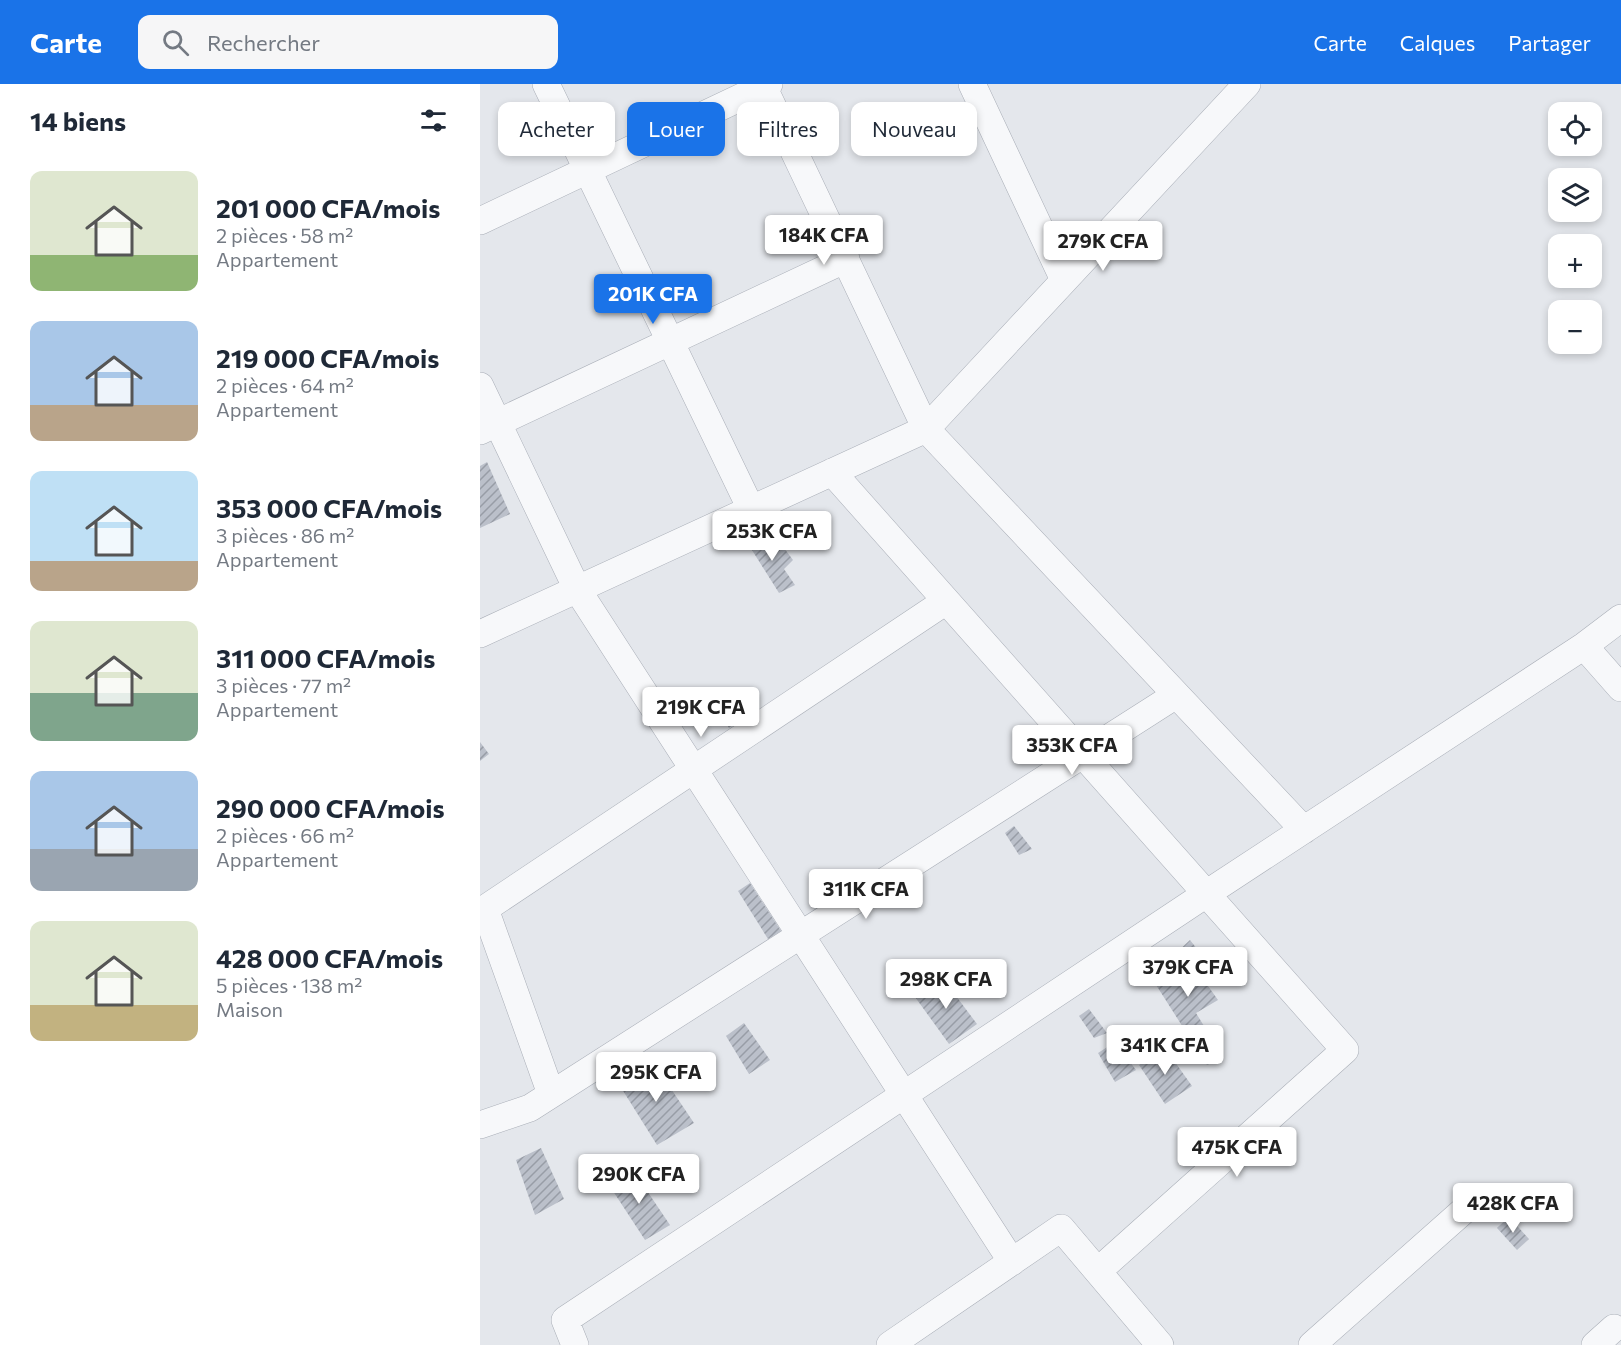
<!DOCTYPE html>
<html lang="fr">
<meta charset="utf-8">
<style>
:root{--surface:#fff;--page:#f6f6f7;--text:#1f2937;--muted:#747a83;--accent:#1a73e8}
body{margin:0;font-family:Commissioner,sans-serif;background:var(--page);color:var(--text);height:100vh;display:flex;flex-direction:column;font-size:22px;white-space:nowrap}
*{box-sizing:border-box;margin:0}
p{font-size:20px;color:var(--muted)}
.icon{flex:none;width:33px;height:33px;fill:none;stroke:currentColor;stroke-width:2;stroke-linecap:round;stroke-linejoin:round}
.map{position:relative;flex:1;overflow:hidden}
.drawer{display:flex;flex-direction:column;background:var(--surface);width:480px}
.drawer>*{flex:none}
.guide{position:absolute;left:18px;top:18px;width:570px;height:54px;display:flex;gap:12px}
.fabs{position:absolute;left:1068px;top:18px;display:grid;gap:12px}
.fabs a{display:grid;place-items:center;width:54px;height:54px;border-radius:12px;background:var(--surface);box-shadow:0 3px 9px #0003;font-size:30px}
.price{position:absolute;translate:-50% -51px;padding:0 14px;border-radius:6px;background:#fff;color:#222;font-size:20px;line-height:39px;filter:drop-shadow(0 2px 3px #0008)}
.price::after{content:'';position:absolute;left:50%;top:36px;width:18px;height:14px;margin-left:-9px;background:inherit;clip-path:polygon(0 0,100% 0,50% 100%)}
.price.on{background:var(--accent);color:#fff}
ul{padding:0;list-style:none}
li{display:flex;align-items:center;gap:18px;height:150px;padding:0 30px}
li span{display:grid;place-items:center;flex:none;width:168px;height:120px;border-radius:12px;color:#555}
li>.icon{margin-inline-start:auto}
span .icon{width:72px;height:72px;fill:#fffc;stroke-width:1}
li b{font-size:26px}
h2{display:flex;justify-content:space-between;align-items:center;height:72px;padding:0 30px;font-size:26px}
.chip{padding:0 21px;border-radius:12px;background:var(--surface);box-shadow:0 3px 9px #0003;font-size:21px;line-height:54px}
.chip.on{background:var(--accent);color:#fff}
header{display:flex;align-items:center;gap:36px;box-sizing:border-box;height:84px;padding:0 30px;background:var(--accent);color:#fff}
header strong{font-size:28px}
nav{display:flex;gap:33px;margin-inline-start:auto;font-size:21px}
.search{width:420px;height:54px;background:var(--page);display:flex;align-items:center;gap:15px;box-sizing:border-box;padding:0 21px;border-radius:12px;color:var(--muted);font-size:22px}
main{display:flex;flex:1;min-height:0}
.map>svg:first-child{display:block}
.building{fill:url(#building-hatch)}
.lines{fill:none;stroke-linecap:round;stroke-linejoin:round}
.street-casing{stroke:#a9aeb7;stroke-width:28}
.street{stroke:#f7f8fa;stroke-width:27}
</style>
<header>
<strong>Carte</strong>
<div class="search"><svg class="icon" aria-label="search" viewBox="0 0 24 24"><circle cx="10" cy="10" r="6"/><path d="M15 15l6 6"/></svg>Rechercher</div>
<nav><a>Carte</a><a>Calques</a><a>Partager</a></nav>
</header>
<main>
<section class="drawer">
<h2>14 biens<svg class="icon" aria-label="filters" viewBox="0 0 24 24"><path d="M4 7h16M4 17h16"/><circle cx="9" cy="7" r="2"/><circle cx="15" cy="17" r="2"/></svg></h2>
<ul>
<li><span style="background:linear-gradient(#dfe7d0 70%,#8fb573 0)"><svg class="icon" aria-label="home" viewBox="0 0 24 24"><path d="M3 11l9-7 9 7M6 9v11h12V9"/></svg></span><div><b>201 000 CFA/mois</b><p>2 pièces · 58 m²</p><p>Appartement</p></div></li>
<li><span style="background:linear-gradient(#a9c7e8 70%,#b9a48a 0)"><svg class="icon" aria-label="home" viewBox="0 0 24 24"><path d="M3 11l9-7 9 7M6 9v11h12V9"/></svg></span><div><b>219 000 CFA/mois</b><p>2 pièces · 64 m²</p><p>Appartement</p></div></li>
<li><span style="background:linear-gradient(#bfe0f5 75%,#b9a48a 0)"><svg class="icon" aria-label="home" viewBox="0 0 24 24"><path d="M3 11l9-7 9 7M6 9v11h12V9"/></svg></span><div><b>353 000 CFA/mois</b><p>3 pièces · 86 m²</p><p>Appartement</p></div></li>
<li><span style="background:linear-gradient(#dfe7d0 60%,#7fa58c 0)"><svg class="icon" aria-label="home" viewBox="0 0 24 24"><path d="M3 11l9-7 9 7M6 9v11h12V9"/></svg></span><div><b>311 000 CFA/mois</b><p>3 pièces · 77 m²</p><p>Appartement</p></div></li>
<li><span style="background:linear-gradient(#a9c7e8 65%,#9aa5b1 0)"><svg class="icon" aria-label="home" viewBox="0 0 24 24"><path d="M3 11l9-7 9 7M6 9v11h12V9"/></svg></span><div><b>290 000 CFA/mois</b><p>2 pièces · 66 m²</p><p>Appartement</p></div></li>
<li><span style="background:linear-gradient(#dfe7d0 70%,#c2b280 0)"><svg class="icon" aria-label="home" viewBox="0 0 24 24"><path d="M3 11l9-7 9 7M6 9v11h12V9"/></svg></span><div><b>428 000 CFA/mois</b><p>5 pièces · 138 m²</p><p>Maison</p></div></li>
</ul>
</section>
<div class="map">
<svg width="1141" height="1261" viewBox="0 0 1141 1261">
<defs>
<pattern id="building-hatch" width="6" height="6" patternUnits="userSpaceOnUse" patternTransform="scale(1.5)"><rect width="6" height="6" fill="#bbc0ca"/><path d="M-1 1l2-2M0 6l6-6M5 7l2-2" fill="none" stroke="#989da6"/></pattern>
</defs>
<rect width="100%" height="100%" fill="#e4e7ec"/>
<!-- building -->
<path class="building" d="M 7,378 L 30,430 L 0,444 L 0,382 Z
M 279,449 L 293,466 L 301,460 L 313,476 L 304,485 L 315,501 L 299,509 L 265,455 Z
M 263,607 L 274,626 L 249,644 L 235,616 Z
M 0,658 L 9,670 L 0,677 Z
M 534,742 L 552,765 L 539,771 L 525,749 Z
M 270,799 L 301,847 L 288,855 L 258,807 Z
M 710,856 L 721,870 L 711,878 L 738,916 L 716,929 L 743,973 L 727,981 L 671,893 Z
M 461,892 L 497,940 L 469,960 L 435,913 Z
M 609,925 L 627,949 L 614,954 L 599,932 Z
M 264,939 L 290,976 L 269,990 L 246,952 Z
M 635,958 L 656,986 L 635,998 L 618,969 Z
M 685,964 L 712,1002 L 685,1020 L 659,981 Z
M 171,975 L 214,1039 L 177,1061 L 140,1002 Z
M 61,1064 L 84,1115 L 55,1131 L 36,1076 Z
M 153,1086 L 190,1141 L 165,1156 L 129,1101 Z
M 1029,1133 L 1049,1155 L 1037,1166 L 1017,1144 Z"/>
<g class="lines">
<defs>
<path id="street" d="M 66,0 L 271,425
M 282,0 L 446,345 L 824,746
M 492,0 L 584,196
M 0,137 L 289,0
M 0,302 L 97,505 L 532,1178
M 0,347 L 366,175
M 352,388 L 865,966 L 618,1187
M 0,550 L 446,345 L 767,0
M 1104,562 L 1141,604
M 5,825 L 71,1010
M 0,828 L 466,517
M 0,1041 L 50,1024 L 696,611
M 95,1261 L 85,1236 L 726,810 L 1104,562 L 1141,534
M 410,1261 L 581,1144 L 680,1261
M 832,1261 L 999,1113
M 1115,1261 L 1134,1244"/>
</defs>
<!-- street casing -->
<use href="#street" class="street-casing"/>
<!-- street -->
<use href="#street" class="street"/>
</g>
</svg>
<div class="fabs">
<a><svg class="icon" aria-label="locate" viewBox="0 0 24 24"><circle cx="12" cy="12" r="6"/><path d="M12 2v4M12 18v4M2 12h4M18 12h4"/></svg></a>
<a><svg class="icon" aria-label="layers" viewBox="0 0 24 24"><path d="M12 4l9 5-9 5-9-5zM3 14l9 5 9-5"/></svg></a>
<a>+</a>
<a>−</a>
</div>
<b class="price" style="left:344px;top:182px">184K CFA</b>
<b class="price" style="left:623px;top:188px">279K CFA</b>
<b class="price on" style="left:173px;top:241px">201K CFA</b>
<b class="price" style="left:292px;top:478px">253K CFA</b>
<b class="price" style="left:221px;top:654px">219K CFA</b>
<b class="price" style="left:592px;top:692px">353K CFA</b>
<b class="price" style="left:386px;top:836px">311K CFA</b>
<b class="price" style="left:708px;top:914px">379K CFA</b>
<b class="price" style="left:466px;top:926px">298K CFA</b>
<b class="price" style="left:685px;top:992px">341K CFA</b>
<b class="price" style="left:176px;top:1019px">295K CFA</b>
<b class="price" style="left:757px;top:1094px">475K CFA</b>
<b class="price" style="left:159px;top:1121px">290K CFA</b>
<b class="price" style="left:1033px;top:1150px">428K CFA</b>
<div class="guide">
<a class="chip">Acheter</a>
<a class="chip on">Louer</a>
<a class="chip">Filtres</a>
<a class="chip">Nouveau</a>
</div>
</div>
</main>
